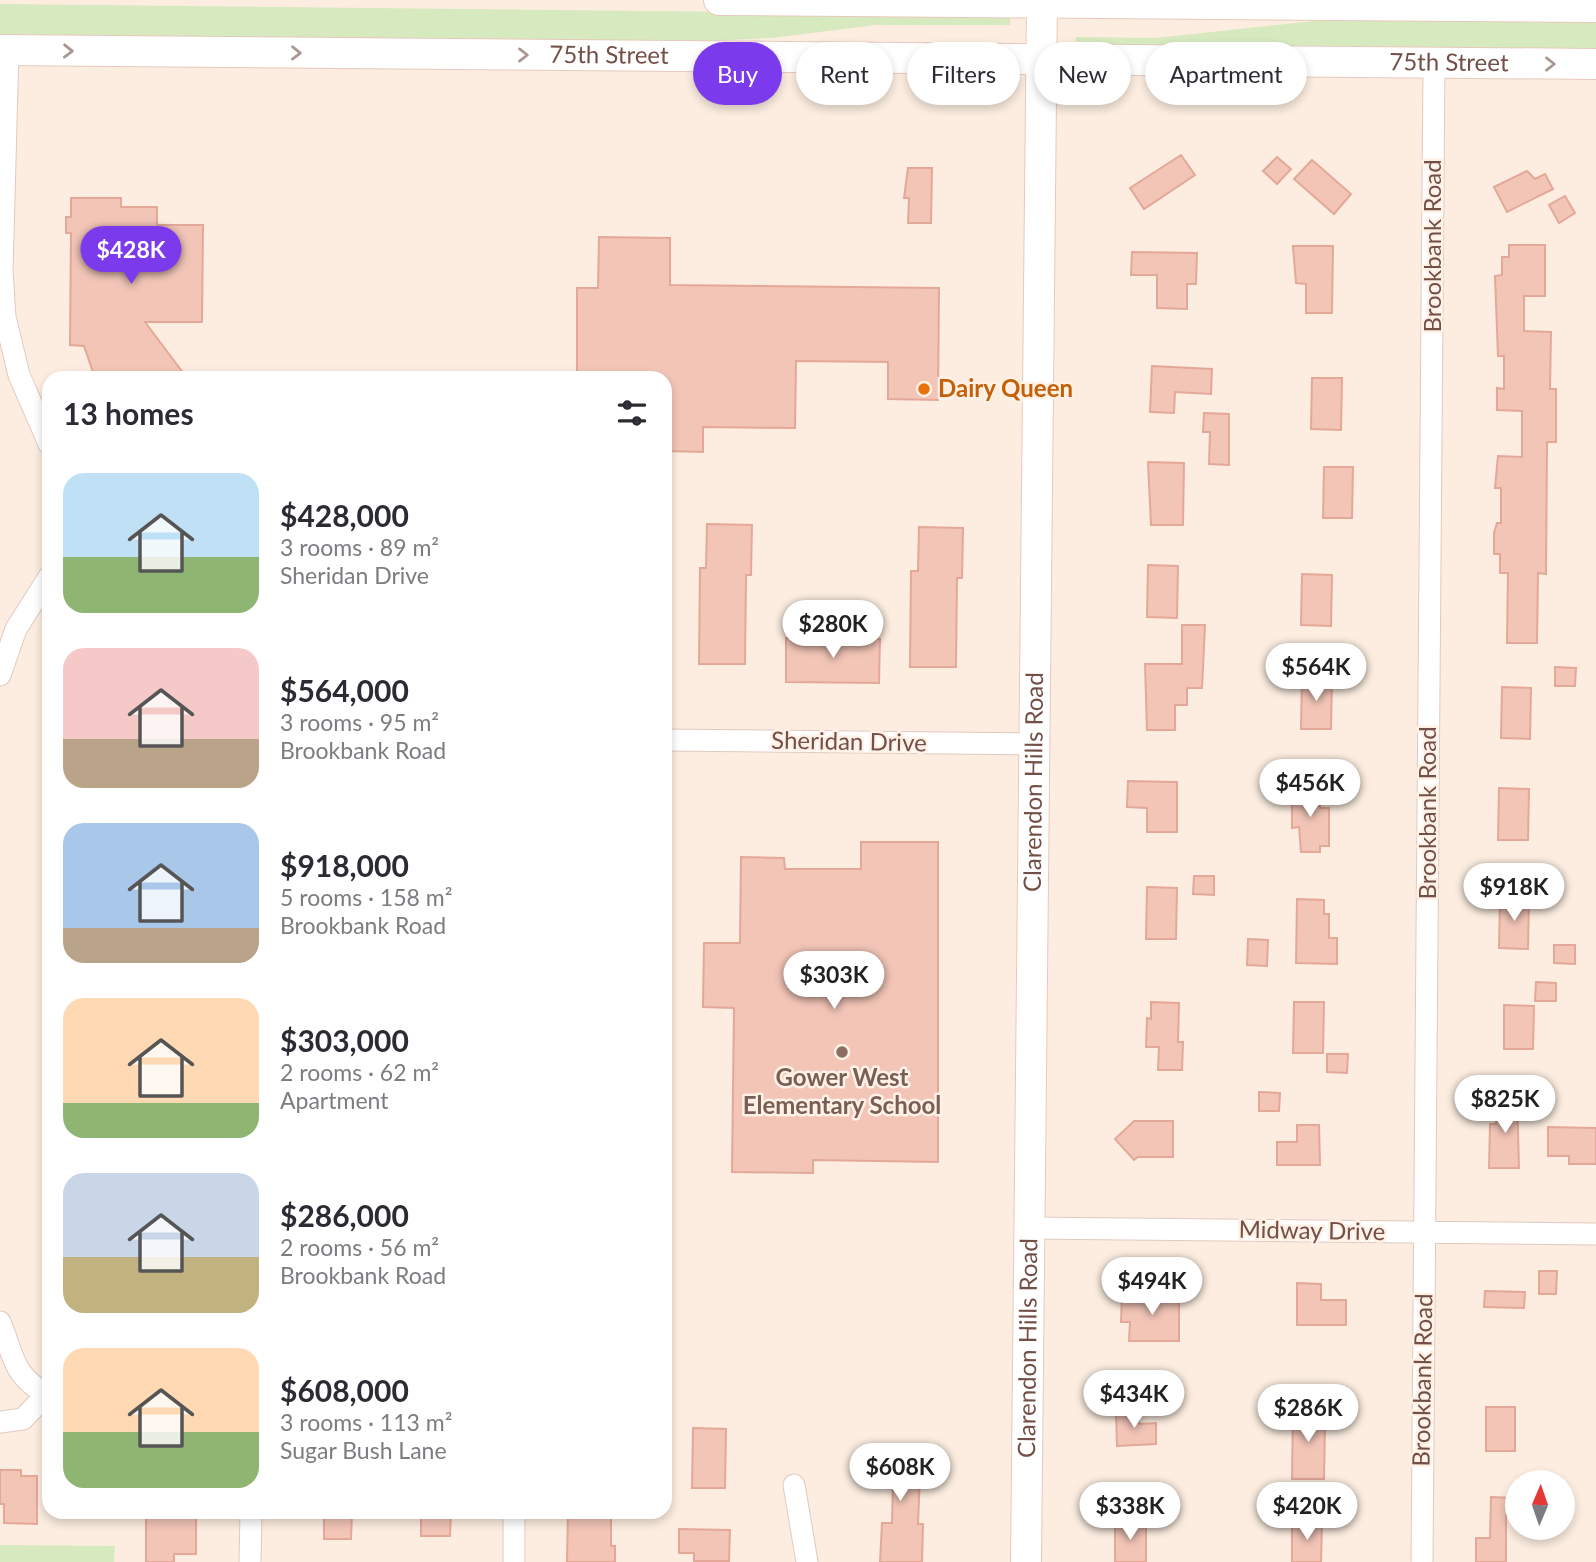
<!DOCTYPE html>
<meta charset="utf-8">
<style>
:root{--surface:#fff;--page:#f2f2f3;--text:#2b2b33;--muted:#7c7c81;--accent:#7c3aed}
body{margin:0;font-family:Lato,sans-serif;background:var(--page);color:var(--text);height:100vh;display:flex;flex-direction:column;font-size:26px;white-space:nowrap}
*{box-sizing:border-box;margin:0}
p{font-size:23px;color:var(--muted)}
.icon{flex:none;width:38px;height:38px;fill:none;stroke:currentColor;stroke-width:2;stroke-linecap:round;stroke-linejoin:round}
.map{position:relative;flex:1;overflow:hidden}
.side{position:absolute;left:42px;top:371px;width:630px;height:1148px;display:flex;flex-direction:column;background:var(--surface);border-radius:21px;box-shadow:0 4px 10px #0003}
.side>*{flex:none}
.banner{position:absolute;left:693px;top:42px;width:665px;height:63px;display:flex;gap:14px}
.needle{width:46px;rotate:2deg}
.controls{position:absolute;left:1505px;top:1470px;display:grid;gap:14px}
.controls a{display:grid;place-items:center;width:70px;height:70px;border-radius:50%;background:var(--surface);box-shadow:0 4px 10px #0003;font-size:35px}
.price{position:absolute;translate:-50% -60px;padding:0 16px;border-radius:24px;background:#fff;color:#222;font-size:23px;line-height:46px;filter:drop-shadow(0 2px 4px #0008)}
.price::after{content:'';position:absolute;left:50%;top:42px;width:21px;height:16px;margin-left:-10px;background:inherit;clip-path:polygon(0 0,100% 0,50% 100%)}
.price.on{background:var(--accent);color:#fff}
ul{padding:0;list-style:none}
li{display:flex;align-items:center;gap:21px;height:175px;padding:0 21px}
li span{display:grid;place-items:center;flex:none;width:196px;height:140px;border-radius:21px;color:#555}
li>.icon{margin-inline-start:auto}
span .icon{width:84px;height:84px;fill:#fffc;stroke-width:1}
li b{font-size:30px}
h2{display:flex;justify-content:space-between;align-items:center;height:84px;padding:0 21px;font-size:30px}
.tag{padding:0 24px;border-radius:32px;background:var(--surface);box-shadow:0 4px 10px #0003;font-size:24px;line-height:63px}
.tag.on{background:var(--accent);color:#fff}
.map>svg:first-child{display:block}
.green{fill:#d7e9bf}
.building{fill:#f2c5b7;stroke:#e4a898;stroke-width:2}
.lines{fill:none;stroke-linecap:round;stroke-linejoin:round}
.street-casing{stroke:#e2c9bf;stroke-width:23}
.secondary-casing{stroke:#e7c9bc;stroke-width:32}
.street{stroke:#fff;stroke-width:21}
.secondary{stroke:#fff;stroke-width:30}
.oneway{stroke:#ab9691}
.food-dot{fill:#e8710a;stroke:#fff1e6;stroke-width:2.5}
.education-dot{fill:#8d6e63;stroke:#fff1e6;stroke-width:2.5}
.labels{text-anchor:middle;stroke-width:5;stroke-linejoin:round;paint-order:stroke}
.street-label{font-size:24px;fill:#735047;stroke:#fff1e6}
.food-label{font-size:24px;font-weight:bold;fill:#c56008;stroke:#fff1e6;text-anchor:start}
.education-label{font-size:24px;font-weight:bold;fill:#785e54;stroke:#fff1e6}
</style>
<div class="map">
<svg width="1596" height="1562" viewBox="0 0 1596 1562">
<rect width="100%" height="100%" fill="#fcede0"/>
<!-- green -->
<path class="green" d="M 0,4 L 1010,15 L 1010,25 L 875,25 L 772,38 L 679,42 L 0,39 Z
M 1362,16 L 1596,19 L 1596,54 L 1075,47 L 1076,37 L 1155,38 Z
M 0,1545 L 115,1546 L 114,1562 L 0,1562 Z"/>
<!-- building -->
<path class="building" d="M 1181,155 L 1195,175 L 1144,209 L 1130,188 Z
M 1277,157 L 1291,169 L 1277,184 L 1263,171 Z
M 1312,160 L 1351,194 L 1334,214 L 1294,179 Z
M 908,168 L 932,168 L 931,223 L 908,223 L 909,198 L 904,198 Z
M 1527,171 L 1535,179 L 1545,174 L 1553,189 L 1507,212 L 1494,187 Z
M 1565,196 L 1575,213 L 1559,223 L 1549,205 Z
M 71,198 L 121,198 L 121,207 L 157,207 L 157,225 L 203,225 L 202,322 L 145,322 L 187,378 L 95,378 L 84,346 L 70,345 L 71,233 L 66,233 L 66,217 L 71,217 Z
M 599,237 L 670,238 L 670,285 L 939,288 L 938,400 L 888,399 L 888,362 L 796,361 L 795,428 L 703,427 L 703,452 L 665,451 L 665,378 L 577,378 L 577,288 L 598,288 Z
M 1509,245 L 1545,245 L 1545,296 L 1524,296 L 1524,331 L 1551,332 L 1550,389 L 1556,389 L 1556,442 L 1547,442 L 1546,574 L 1538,573 L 1537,643 L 1507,643 L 1508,573 L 1500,573 L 1500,554 L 1494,554 L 1494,533 L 1497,523 L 1501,523 L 1501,488 L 1495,488 L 1498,456 L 1522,457 L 1522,411 L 1497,410 L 1497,388 L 1504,389 L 1504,356 L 1498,356 L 1495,276 L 1502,275 L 1502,257 L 1509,257 Z
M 1293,246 L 1333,246 L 1332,313 L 1306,313 L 1306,284 L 1296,283 Z
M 1132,252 L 1197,253 L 1196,284 L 1187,284 L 1187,309 L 1157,308 L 1157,275 L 1131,275 Z
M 1152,366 L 1212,369 L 1211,394 L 1175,392 L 1174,413 L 1150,412 Z
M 1312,378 L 1342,378 L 1341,430 L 1311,429 Z
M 1204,413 L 1229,414 L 1229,465 L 1209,464 L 1210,432 L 1203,432 Z
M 1148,462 L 1184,463 L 1183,525 L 1151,525 Z
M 1324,467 L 1353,467 L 1352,518 L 1323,518 Z
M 707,524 L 752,525 L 751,575 L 746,575 L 745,664 L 699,664 L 700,568 L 706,568 Z
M 919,527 L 963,528 L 962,578 L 957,578 L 956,667 L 910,667 L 911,571 L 918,571 Z
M 1148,565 L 1178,566 L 1177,618 L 1147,617 Z
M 1302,574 L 1332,575 L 1331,626 L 1301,625 Z
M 1182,625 L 1205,625 L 1202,688 L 1187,688 L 1187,705 L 1175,705 L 1175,730 L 1147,730 L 1145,664 L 1182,664 Z
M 786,638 L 880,639 L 879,683 L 786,682 Z
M 1555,667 L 1576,668 L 1575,686 L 1555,686 Z
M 1302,677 L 1332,678 L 1331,729 L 1301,729 Z
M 1502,687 L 1531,688 L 1530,739 L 1501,738 Z
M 1128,781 L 1177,782 L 1177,832 L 1147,832 L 1147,808 L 1127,807 Z
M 1292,786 L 1320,787 L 1320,808 L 1329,808 L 1329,846 L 1320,846 L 1320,852 L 1301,852 L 1299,827 L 1292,828 Z
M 1499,788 L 1529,789 L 1528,840 L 1498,840 Z
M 861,842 L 938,842 L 938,1162 L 813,1160 L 813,1173 L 732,1172 L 734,1008 L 703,1007 L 704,943 L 740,943 L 741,857 L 784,858 L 785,869 L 861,869 Z
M 1194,876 L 1214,876 L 1214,895 L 1193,894 Z
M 1147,887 L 1177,888 L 1176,939 L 1146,939 Z
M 1500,897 L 1529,897 L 1528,949 L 1499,948 Z
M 1297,899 L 1324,900 L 1324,914 L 1329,914 L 1329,938 L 1337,938 L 1337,964 L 1296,963 Z
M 1248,939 L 1268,940 L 1267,966 L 1247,965 Z
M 1554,945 L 1575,945 L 1575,964 L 1554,963 Z
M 1536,982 L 1556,983 L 1556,1001 L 1535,1001 Z
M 1151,1002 L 1179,1003 L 1178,1042 L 1183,1042 L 1182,1070 L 1158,1070 L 1159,1047 L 1146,1047 L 1147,1018 L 1151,1019 Z
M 1294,1002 L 1324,1002 L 1323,1053 L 1293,1053 Z
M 1504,1005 L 1534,1006 L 1533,1049 L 1504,1049 Z
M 1327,1054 L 1348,1054 L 1347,1073 L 1327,1072 Z
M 1259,1092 L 1280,1093 L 1279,1111 L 1259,1111 Z
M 1497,1096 L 1517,1096 L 1519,1168 L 1489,1168 L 1490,1124 L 1496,1124 Z
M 1134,1121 L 1173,1121 L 1173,1157 L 1138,1157 L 1134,1160 L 1115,1139 Z
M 1297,1125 L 1319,1125 L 1320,1165 L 1277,1165 L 1277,1142 L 1297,1142 Z
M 1548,1127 L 1596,1128 L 1596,1164 L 1569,1164 L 1569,1156 L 1548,1156 Z
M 1539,1271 L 1557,1271 L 1556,1294 L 1539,1294 Z
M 1297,1283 L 1321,1284 L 1321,1300 L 1346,1300 L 1346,1325 L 1297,1325 Z
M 1485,1291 L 1525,1292 L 1524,1308 L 1484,1307 Z
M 1122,1295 L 1179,1295 L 1179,1341 L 1129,1341 L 1130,1322 L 1121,1322 Z
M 1293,1407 L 1321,1407 L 1321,1425 L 1325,1425 L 1324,1479 L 1292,1479 Z
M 1486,1407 L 1515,1407 L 1515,1451 L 1486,1451 Z
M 1139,1411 L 1139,1424 L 1156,1423 L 1156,1444 L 1117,1446 L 1116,1412 Z
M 693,1428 L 726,1429 L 725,1488 L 692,1488 Z
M 866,1449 L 921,1450 L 918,1524 L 923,1524 L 922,1562 L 880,1562 L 882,1523 L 892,1523 L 893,1484 L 874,1483 L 875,1472 L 865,1472 Z
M 0,1470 L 21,1470 L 21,1476 L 37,1476 L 37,1524 L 4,1523 L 4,1504 L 0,1504 Z
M 1491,1497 L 1514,1498 L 1513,1515 L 1506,1515 L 1506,1562 L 1476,1562 L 1476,1538 L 1490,1538 Z
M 146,1512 L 196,1512 L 196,1554 L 174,1554 L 174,1562 L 146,1562 Z
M 324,1512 L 352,1512 L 351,1539 L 324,1539 Z
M 421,1512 L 451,1512 L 450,1536 L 421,1536 Z
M 568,1512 L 611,1512 L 611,1546 L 615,1546 L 615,1562 L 567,1562 Z
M 1115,1522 L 1146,1523 L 1146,1562 L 1115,1562 Z
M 1292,1523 L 1322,1523 L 1321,1562 L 1292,1562 Z
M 679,1529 L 730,1530 L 729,1561 L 694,1561 L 694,1553 L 679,1553 Z"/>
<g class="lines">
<defs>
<path id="street" d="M 8,50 L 2,271 L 5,317 L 19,375 L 49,444
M 0,675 L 16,629 L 49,577
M 665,740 L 1034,744
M 1028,1228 L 1596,1234
M 0,1322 C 15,1358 11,1374 49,1396
M 0,1422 L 23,1419 L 46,1395
M 794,1485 L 807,1562
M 250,1562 L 251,1512
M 514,1562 L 514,1512
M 1422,1562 L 1434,63"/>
<g id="secondary">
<path d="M 719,0 L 1596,7"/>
<path id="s1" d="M 0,50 L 1596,64"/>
<path id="s2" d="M 1026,1562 L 1042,0"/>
</g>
</defs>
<!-- street casing -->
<use href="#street" class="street-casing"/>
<!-- secondary casing -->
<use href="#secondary" class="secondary-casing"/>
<!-- street -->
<use href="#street" class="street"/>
<!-- secondary -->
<use href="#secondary" class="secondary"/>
</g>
<!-- one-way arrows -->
<defs><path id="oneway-chevron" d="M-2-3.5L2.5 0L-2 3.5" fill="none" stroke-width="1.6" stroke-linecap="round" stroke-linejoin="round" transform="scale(1.75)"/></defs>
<g class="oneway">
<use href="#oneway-chevron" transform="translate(68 51) rotate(1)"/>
<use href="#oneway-chevron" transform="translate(296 53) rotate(1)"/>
<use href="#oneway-chevron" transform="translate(523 55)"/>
<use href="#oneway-chevron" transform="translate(1550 64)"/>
</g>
<!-- markers -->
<circle class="food-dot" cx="924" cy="389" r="7"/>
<circle class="education-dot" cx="842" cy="1052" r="7"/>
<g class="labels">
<!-- street labels -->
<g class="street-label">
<text dy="8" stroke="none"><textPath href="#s1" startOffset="609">75th Street</textPath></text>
<text dy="8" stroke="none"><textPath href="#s1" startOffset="1449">75th Street</textPath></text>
<text transform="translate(1433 246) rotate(-90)" y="8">Brookbank Road</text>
<text transform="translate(849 742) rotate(1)" y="8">Sheridan Drive</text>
<text dy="8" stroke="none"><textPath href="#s2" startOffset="780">Clarendon Hills Road</textPath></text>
<text transform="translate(1428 813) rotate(-90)" y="8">Brookbank Road</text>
<text transform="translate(1312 1231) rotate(1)" y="8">Midway Drive</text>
<text dy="8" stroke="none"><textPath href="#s2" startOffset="214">Clarendon Hills Road</textPath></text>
<text transform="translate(1423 1380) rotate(-89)" y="8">Brookbank Road</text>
</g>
<!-- food labels -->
<g class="food-label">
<text x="938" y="397">Dairy Queen</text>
</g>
<!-- education labels -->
<g class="education-label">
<text x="842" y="1086">Gower West<tspan x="842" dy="28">Elementary School</tspan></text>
</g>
</g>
</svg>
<div class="controls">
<a><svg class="needle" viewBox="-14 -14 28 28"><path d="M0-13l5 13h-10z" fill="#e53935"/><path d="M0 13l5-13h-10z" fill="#7c7c81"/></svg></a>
</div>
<b class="price on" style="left:131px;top:286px">$428K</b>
<b class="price" style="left:833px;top:660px">$280K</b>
<b class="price" style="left:1316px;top:703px">$564K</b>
<b class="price" style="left:1310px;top:819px">$456K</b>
<b class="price" style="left:1514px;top:923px">$918K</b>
<b class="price" style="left:834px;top:1011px">$303K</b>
<b class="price" style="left:1505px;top:1135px">$825K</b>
<b class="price" style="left:1152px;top:1317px">$494K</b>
<b class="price" style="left:1134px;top:1430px">$434K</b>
<b class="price" style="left:1308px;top:1444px">$286K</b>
<b class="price" style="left:900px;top:1503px">$608K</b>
<b class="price" style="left:1130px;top:1542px">$338K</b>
<b class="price" style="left:1307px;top:1542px">$420K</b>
<div class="banner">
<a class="tag on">Buy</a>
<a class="tag">Rent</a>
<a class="tag">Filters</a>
<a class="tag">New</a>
<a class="tag">Apartment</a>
</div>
<section class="side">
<h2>13 homes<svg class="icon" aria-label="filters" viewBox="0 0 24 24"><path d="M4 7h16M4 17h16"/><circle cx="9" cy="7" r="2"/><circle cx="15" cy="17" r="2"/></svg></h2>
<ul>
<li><span style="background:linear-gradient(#bfe0f5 60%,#8fb573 0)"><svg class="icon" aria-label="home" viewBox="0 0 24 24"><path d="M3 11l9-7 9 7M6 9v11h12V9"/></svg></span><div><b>$428,000</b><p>3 rooms · 89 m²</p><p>Sheridan Drive</p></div></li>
<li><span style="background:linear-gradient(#f6c9c9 65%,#b9a48a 0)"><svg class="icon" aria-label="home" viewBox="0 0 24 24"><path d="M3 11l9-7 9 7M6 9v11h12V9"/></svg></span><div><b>$564,000</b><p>3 rooms · 95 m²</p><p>Brookbank Road</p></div></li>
<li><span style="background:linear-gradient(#a9c7e8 75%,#b9a48a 0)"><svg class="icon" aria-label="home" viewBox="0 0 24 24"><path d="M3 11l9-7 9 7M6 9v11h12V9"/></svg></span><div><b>$918,000</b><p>5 rooms · 158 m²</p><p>Brookbank Road</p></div></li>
<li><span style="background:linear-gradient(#ffd9b3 75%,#8fb573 0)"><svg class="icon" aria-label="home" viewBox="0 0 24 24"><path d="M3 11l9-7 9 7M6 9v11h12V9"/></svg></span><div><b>$303,000</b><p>2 rooms · 62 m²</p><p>Apartment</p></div></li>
<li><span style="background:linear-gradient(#c9d6e8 60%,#c2b280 0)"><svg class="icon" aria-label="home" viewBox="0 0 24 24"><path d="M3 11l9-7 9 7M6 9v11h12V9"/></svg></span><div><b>$286,000</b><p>2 rooms · 56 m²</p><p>Brookbank Road</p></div></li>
<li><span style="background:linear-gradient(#ffd9b3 60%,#8fb573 0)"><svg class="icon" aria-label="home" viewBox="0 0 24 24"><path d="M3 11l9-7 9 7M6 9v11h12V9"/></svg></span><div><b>$608,000</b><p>3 rooms · 113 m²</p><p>Sugar Bush Lane</p></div></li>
</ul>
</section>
</div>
